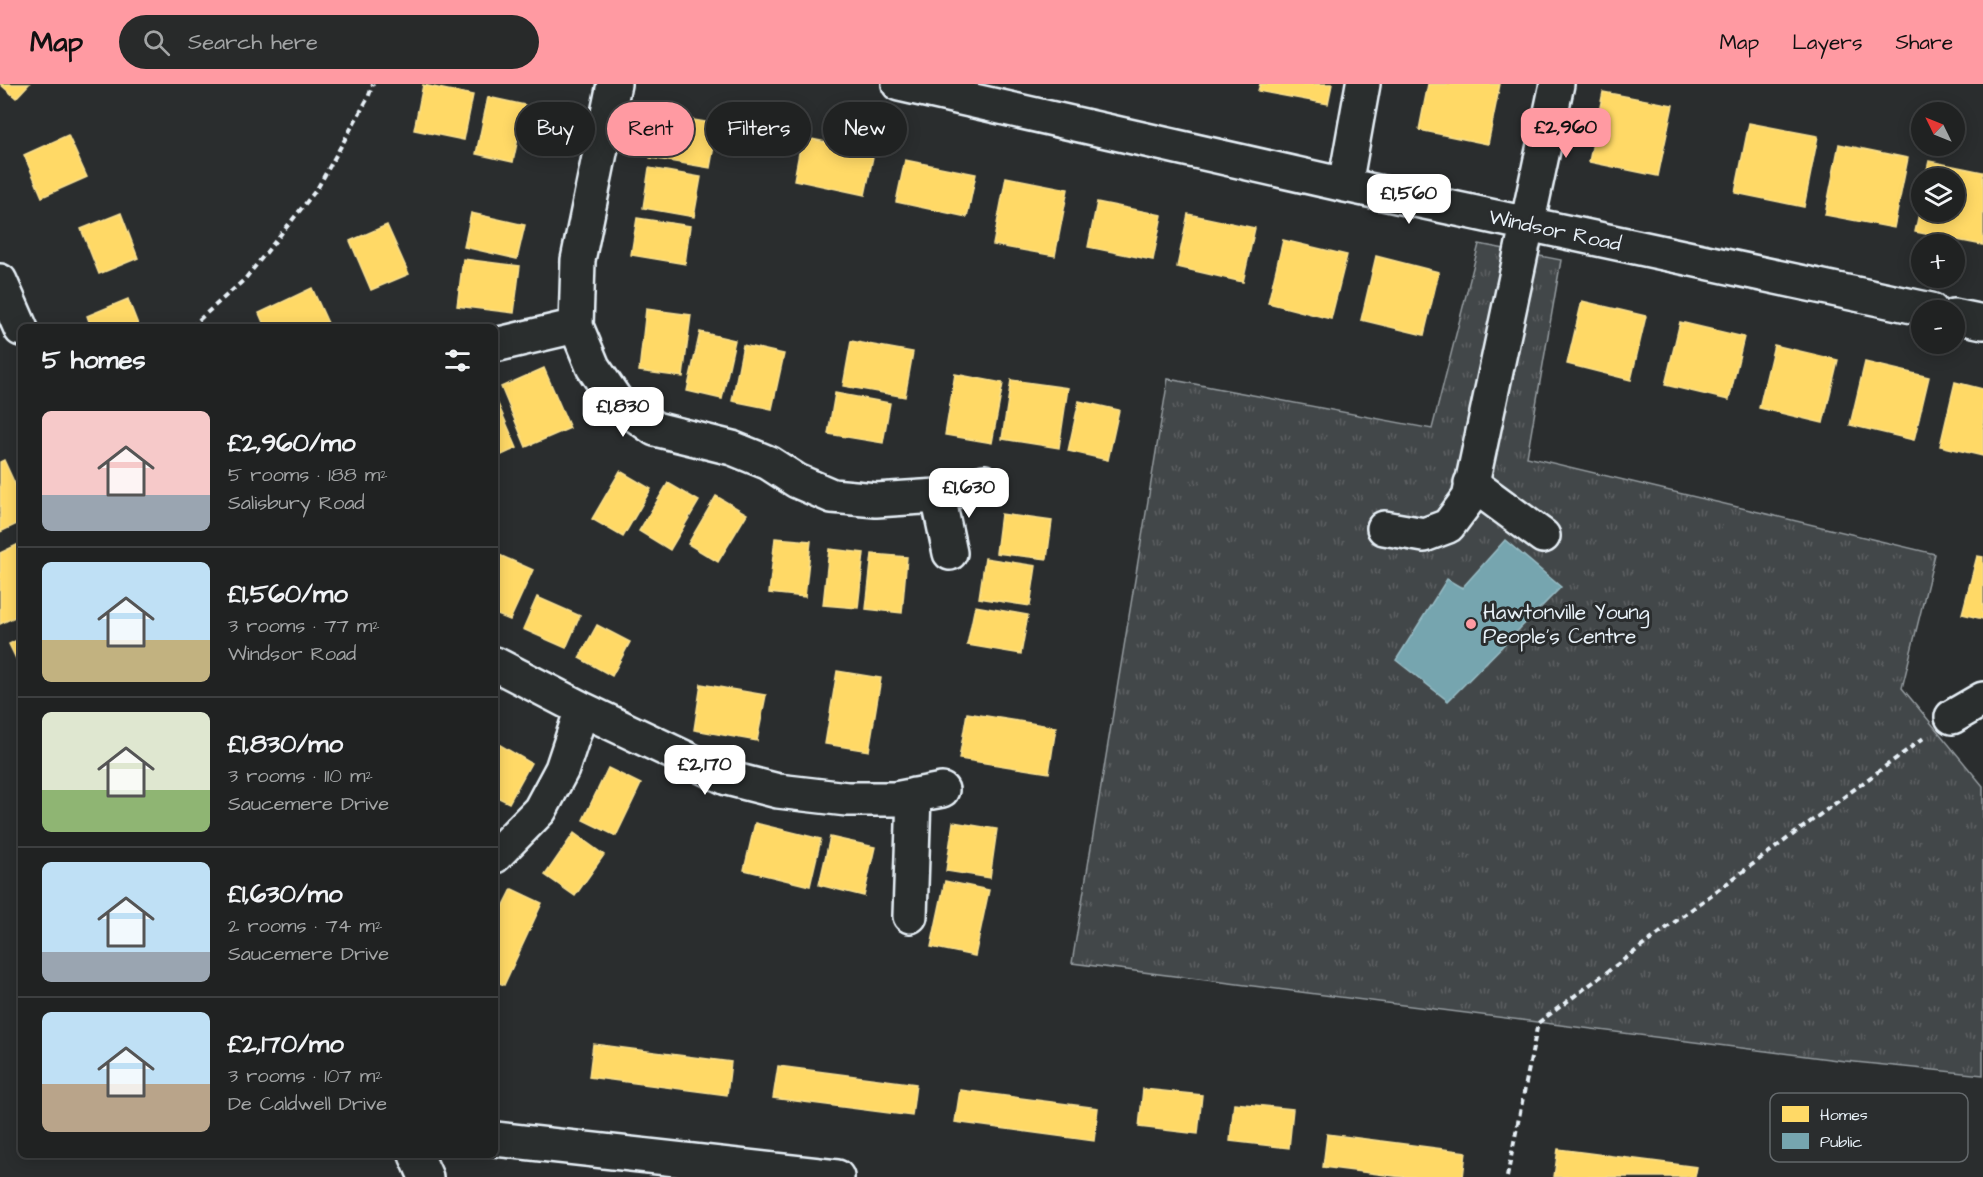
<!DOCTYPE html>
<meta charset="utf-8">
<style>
:root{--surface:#202222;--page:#282a2a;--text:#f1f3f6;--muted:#a2a4a5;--line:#3d3f40;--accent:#ff9aa2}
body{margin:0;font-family:"Architects Daughter",sans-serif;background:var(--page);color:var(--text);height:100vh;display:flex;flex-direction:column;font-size:22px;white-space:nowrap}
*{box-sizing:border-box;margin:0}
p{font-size:20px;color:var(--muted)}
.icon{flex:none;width:33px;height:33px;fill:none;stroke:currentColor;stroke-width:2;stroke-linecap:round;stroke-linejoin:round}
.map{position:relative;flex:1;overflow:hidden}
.drawer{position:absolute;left:18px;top:240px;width:480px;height:834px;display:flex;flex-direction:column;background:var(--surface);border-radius:9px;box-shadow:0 3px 15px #0003,0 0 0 2px var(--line)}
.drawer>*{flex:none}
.top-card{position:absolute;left:516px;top:18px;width:570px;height:54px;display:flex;gap:12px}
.needle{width:39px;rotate:313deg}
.buttons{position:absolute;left:1911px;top:18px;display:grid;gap:12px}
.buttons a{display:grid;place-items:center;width:54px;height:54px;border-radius:50%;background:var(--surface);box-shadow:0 3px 15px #0003,0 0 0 2px var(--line);font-size:30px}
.price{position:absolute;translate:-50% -51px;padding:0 14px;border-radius:12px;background:#fff;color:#222;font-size:20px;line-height:39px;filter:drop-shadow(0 2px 3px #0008)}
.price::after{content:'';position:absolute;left:50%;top:36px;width:18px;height:14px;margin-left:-9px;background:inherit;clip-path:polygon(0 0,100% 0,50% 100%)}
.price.selected{background:var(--accent);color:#111}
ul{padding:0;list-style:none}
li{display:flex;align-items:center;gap:18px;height:150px;padding:0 24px}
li+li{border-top:2px solid var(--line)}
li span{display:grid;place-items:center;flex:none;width:168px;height:120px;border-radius:9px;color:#555}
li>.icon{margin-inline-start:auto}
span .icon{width:72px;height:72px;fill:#fffc;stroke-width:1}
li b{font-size:26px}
h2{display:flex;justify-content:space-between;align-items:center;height:72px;padding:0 24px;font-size:26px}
.tag{padding:0 21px;border-radius:27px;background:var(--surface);box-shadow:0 3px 15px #0003,0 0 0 2px var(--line);font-size:21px;line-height:54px}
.tag.selected{background:var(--accent);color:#111}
header{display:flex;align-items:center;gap:36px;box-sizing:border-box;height:84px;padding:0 30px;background:var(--accent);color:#111}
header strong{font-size:28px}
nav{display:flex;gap:33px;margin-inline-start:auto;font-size:21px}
.search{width:420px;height:54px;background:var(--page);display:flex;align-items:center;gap:15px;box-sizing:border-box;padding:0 21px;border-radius:33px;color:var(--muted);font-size:22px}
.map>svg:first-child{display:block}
.grass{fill:url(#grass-tufts);stroke:#959ca0;stroke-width:1.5}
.homes{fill:#ffd966;stroke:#f8e092;stroke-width:1.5}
.public{fill:#76a5af;stroke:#98bcc5;stroke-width:1.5}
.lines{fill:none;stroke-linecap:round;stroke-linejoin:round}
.minor-casing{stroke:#e8f1f8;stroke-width:38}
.path{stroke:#e8f1f8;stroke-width:4;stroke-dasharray:6 4.5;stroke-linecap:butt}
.minor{stroke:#2a2d2e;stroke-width:33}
.poi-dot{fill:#ff9aa2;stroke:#2a2d2e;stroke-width:2}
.labels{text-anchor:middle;stroke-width:6;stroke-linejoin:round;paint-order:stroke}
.street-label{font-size:21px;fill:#e8f1f8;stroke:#2a2d2e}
.poi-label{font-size:21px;fill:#e8f1f8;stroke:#2a2d2e;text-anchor:start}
.key{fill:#2a2d2e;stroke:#63686b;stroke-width:1.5}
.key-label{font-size:16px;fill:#e8f1f8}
</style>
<header>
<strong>Map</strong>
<div class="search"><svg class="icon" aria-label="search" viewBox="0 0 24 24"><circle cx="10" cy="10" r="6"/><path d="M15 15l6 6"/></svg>Search here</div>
<nav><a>Map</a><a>Layers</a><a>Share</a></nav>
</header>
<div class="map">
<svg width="1983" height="1093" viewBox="0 0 1983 1093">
<defs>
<pattern id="grass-tufts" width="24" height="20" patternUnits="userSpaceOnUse" patternTransform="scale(1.5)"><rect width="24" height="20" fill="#424648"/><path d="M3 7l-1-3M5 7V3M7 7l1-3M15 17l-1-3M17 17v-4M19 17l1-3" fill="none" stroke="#5d6163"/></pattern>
</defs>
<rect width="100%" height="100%" fill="#2a2d2e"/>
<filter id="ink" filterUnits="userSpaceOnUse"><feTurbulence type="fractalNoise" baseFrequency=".0167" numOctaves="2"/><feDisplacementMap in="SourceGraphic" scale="12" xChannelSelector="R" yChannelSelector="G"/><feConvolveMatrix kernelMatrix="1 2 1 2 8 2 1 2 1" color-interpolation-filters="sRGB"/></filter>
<g filter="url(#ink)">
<!-- grass -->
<path class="grass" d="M 1479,160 L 1561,176 L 1527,373 L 1935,470 L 1902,604 L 1983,702 L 1983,991 L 1845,977 L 1072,879 L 1168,295 L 1432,345 Z"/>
<!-- homes -->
<path class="homes" d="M 0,0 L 29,0 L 16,14 Z
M 1260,0 L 1332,0 L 1328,20 L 1258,7 Z
M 1428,0 L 1500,0 L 1488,60 L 1419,46 Z
M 423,1 L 473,11 L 464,56 L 414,46 Z
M 1603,8 L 1673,21 L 1658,92 L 1589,78 Z
M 488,13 L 525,21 L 513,78 L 476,70 Z
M 658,30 L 718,40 L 710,84 L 650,74 Z
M 1749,39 L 1818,52 L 1804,123 L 1735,109 Z
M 68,51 L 87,93 L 42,113 L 24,71 Z
M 802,53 L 874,68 L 865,111 L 794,96 Z
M 1839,60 L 1908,74 L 1894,144 L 1825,131 Z
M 905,76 L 976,90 L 967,133 L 896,118 Z
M 1929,77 L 1983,88 L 1983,161 L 1915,148 L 1922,115 L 1922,128 L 1954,128 L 1954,94 L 1925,94 Z
M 649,84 L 701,93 L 694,133 L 643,124 Z
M 1006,93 L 1068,105 L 1055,172 L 993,161 Z
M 1097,118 L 1162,131 L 1153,176 L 1088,163 Z
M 121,129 L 138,174 L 99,190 L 81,145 Z
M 471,129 L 525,141 L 517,175 L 464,163 Z
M 1188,130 L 1255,144 L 1243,198 L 1177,183 Z
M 637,134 L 690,142 L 685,180 L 631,171 Z
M 387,141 L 409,190 L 371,206 L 350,157 Z
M 1283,156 L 1347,171 L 1331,235 L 1268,219 Z
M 1376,172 L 1439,188 L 1424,251 L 1361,236 Z
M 463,175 L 520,182 L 514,229 L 457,222 Z
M 312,204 L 328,239 L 319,243 L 265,243 L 259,229 Z
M 128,215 L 139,243 L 91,243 L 87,232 Z
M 1582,217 L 1646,232 L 1631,296 L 1567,280 Z
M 646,225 L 691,231 L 683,293 L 639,287 Z
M 1680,238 L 1744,253 L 1729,316 L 1665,301 Z
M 700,248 L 735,256 L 722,315 L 687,307 Z
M 851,257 L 913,268 L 905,313 L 843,302 Z
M 743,261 L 784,270 L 772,325 L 732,317 Z
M 1774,261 L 1838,276 L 1823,339 L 1759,324 Z
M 1865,278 L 1929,293 L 1914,356 L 1850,341 Z
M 544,284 L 570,344 L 526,363 L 501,303 Z
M 955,290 L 1003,299 L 992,359 L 945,351 Z
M 1011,296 L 1068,304 L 1059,364 L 1002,355 Z
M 1955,298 L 1983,305 L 1983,372 L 1940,362 Z
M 835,309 L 890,319 L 883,359 L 828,350 Z
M 495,313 L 517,364 L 495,374 Z
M 1079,317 L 1119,326 L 1108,376 L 1068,367 Z
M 4,376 L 21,413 L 21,438 L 0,448 L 0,378 Z
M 620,387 L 651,405 L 623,453 L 592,435 Z
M 668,399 L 699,417 L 670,466 L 639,447 Z
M 716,412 L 747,430 L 718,478 L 688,460 Z
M 1001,430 L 1052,437 L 1047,475 L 996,469 Z
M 775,454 L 811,457 L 805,513 L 769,509 Z
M 21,459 L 21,530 L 0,540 L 0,469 Z
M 829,465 L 864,469 L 858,524 L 823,521 Z
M 495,469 L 533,486 L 510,536 L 495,530 Z
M 872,470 L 907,473 L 902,529 L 866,525 Z
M 1977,472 L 1983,473 L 1983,535 L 1962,530 Z
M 985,474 L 1036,482 L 1030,522 L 979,514 Z
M 537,513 L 580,532 L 566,564 L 523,545 Z
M 975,522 L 1028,531 L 1021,570 L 967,561 Z
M 597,541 L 630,558 L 612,592 L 579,574 Z
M 21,554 L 21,585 L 9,560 Z
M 837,587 L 881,594 L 869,667 L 825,660 Z
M 701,600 L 766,611 L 757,657 L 694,646 Z
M 967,629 L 1056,643 L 1049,689 L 959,675 Z
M 495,658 L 531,679 L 509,719 L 495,712 Z
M 608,684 L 641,700 L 616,752 L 583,736 Z
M 953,738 L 997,745 L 990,794 L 946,787 Z
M 755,739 L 821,755 L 810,802 L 744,786 Z
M 574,749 L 604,771 L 575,812 L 545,791 Z
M 830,753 L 875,763 L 864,812 L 819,801 Z
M 945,797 L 989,806 L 975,872 L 931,863 Z
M 512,805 L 542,819 L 504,901 L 495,897 L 495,839 Z
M 593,960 L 731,978 L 727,1011 L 589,993 Z
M 778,982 L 916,1000 L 912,1032 L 773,1014 Z
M 1143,1005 L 1202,1011 L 1198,1050 L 1139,1043 Z
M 960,1006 L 1098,1024 L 1094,1057 L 955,1038 Z
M 1234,1019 L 1293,1025 L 1289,1064 L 1230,1057 Z
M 1327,1050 L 1466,1068 L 1463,1093 L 1402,1093 L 1323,1083 Z
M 1558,1065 L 1697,1083 L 1695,1093 L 1554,1093 Z"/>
<!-- public -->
<path class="public" d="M 1505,456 L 1561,503 L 1448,617 L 1396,576 L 1447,495 L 1462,504 Z"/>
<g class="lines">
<defs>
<path id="minor" d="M 614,0 L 578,176 L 576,242 L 593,283 L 617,318 L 655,345 L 732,364 L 769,379 L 797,397 L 832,412 L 876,416 L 938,412 L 984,398
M 899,0 L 1345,101 L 1931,226
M 1345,101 L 1363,0
M 0,197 L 21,245
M 1954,232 L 1983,238
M 495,261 L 576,242
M 1471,399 L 1543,452
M 938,412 L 950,469
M 1384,444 L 1424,451 L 1448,442 L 1469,414 L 1557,0
M 495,580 L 582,625 L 727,694 L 778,707 L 847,715 L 895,715 L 942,706
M 1952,633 L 1983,615
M 495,772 L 540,726 L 562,685 L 582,625
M 910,832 L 914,711
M 495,1055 L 837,1093
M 416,1071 L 426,1093"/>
</defs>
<!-- minor casing -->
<use href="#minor" class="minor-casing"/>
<!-- path -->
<path class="path" d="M 191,243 L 245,195 L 317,105 L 368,14 L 373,0
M 1507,1093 L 1538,939 L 1925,653"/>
<!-- minor -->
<use href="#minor" class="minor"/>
</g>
</g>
<!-- markers -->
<circle class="poi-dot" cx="1471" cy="540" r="6"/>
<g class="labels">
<!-- street labels -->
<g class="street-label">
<text transform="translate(1555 146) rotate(12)" y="7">Windsor Road</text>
</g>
<!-- poi labels -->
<g class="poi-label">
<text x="1483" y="535">Hawtonville Young<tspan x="1483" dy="24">People's Centre</tspan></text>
</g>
</g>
<!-- legend -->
<rect x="1770" y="1009" width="198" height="69" rx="9" class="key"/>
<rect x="1782" y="1022" width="27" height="16" fill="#ffd966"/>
<rect x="1782" y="1049" width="27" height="16" fill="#76a5af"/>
<g class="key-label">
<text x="1820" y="1036">Homes</text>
<text x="1820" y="1063">Public</text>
</g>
</svg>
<div class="buttons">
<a><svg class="needle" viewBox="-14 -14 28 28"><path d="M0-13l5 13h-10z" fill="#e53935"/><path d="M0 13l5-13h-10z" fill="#a2a4a5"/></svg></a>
<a><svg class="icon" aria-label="layers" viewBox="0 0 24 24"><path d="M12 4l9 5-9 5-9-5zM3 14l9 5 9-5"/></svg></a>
<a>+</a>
<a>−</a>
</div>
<b class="price selected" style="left:1566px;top:75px">£2,960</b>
<b class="price" style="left:1409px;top:141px">£1,560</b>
<b class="price" style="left:623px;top:354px">£1,830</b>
<b class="price" style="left:969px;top:435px">£1,630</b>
<b class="price" style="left:705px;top:712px">£2,170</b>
<div class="top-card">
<a class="tag">Buy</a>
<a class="tag selected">Rent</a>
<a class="tag">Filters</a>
<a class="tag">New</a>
</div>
<section class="drawer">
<h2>5 homes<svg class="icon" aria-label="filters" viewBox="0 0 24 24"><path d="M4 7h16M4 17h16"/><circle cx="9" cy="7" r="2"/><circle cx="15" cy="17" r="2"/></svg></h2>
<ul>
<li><span style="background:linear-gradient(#f6c9c9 70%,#9aa5b1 0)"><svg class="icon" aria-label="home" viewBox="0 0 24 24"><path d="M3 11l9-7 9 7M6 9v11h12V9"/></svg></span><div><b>£2,960/mo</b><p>5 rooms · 188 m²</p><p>Salisbury Road</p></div></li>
<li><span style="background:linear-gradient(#bfe0f5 65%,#c2b280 0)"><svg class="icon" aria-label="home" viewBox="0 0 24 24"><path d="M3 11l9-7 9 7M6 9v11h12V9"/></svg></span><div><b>£1,560/mo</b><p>3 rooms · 77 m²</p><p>Windsor Road</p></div></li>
<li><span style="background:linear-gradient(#dfe7d0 65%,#8fb573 0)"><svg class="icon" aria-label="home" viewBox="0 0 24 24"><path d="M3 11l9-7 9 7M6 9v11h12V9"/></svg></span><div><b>£1,830/mo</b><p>3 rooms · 110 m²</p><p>Saucemere Drive</p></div></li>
<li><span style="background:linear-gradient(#bfe0f5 75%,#9aa5b1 0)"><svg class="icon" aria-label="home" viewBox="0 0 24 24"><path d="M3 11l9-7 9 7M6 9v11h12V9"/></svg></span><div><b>£1,630/mo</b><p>2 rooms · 74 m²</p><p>Saucemere Drive</p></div></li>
<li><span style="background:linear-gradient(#bfe0f5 60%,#b9a48a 0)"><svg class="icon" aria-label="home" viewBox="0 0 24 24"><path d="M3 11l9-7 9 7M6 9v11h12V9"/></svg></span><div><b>£2,170/mo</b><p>3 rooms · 107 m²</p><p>De Caldwell Drive</p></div></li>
</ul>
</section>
</div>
